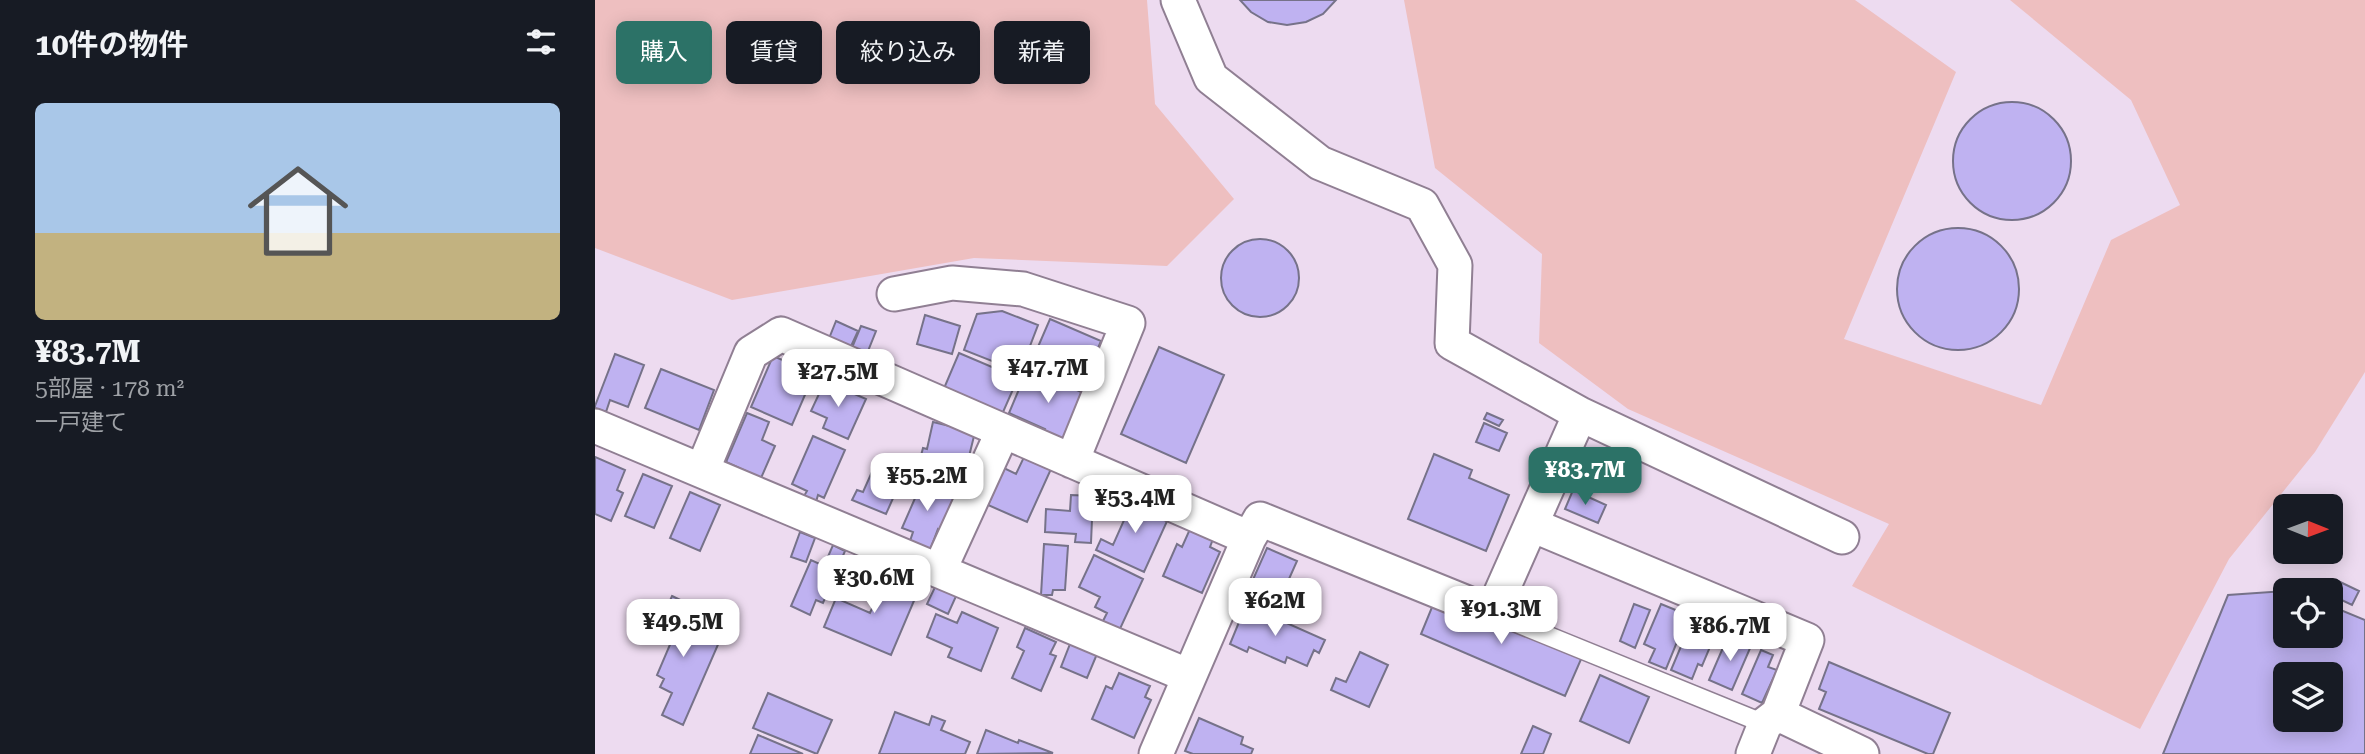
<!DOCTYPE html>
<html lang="ja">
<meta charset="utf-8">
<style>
:root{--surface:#171b24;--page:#242831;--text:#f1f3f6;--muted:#9ea1a6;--accent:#2c7267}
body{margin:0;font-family:"Roboto Serif","Noto Sans JP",serif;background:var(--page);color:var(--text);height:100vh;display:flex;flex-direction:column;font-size:26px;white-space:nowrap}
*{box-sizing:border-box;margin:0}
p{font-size:23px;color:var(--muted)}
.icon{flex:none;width:38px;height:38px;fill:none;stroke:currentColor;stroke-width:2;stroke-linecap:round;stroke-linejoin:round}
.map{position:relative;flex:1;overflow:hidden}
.panel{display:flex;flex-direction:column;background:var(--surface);width:595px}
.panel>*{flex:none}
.hud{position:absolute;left:21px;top:21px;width:665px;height:63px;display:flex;gap:14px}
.needle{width:46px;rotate:91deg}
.tools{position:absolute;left:1678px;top:494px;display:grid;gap:14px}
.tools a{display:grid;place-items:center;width:70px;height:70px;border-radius:10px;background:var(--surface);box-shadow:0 4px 18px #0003;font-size:35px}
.price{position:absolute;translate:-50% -60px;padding:0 16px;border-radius:14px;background:#fff;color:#222;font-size:23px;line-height:46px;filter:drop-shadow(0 2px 4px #0008)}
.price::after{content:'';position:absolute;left:50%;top:42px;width:21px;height:16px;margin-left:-10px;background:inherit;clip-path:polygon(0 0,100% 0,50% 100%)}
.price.selected{background:var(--accent);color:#fff}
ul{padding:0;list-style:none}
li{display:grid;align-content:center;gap:14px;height:371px;padding:0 35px}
li span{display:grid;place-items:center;height:217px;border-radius:10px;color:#555}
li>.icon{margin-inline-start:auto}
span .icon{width:126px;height:126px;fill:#fffc;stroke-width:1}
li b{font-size:30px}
h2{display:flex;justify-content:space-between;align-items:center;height:84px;padding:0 35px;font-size:30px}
.chip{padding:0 24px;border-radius:10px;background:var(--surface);box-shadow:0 4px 18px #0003;font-size:24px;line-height:63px}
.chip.selected{background:var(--accent);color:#fff}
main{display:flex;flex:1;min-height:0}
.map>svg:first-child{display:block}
.green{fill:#eebfc0}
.building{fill:#bfb2f1;stroke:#767289;stroke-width:2;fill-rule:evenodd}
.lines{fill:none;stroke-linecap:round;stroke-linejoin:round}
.lane-casing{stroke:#907f93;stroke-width:21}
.street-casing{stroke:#907f93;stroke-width:37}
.lane{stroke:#fff;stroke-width:18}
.street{stroke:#fff;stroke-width:33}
</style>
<main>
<section class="panel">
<h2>10件の物件<svg class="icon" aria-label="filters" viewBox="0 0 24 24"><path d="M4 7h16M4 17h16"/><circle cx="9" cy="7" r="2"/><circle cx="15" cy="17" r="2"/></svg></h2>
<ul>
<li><span style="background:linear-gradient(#a9c7e8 60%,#c2b280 0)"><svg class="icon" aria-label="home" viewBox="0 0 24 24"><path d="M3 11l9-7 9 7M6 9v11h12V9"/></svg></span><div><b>¥83.7M</b><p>5部屋 · 178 m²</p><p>一戸建て</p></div></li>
</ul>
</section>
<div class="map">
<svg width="1770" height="754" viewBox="0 0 1770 754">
<rect width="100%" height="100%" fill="#eddbf0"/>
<!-- green -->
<path class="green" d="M 0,0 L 552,0 L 560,104 L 639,199 L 572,266 L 379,258 L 137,300 L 0,248 Z
M 809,0 L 1260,0 L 1361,72 L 1249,339 L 1446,405 L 1516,240 L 1585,205 L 1536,100 L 1415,0 L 1770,0 L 1770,372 L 1720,452 L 1634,559 L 1545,729 L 1257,586 L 1294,524 L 1033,409 L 944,343 L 947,254 L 840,168 Z"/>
<!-- building -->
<path class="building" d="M 645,0 L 741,0 L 728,14 L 711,22 L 692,25 L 673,22 L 656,12 Z
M1358 161a59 59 0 1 1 118 0a59 59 0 1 1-118 0Z
M1302 289a61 61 0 1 1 122 0a61 61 0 1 1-122 0Z
M626 278a39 39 0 1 1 78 0a39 39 0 1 1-78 0Z
M 407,311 L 443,325 L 425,372 L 369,350 L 382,314 Z
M 330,315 L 365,326 L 357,354 L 322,344 Z
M 455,319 L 506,341 L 488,385 L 436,363 Z
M 241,321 L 263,331 L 252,355 L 231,346 Z
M 266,326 L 281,331 L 271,356 L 256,350 Z
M 564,347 L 629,375 L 591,463 L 526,434 Z
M 364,353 L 423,378 L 405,419 L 347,393 Z
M 20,354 L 49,365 L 33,407 L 15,400 L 11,412 L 0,408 L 0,406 Z
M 195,355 L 222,367 L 197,425 L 156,407 L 178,356 L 192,362 Z
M 433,368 L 493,395 L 466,446 L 447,438 L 450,429 L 414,413 Z
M 66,369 L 119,390 L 104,430 L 50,408 Z
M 230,381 L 271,399 L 253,439 L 228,428 L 232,418 L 216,411 Z
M 152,413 L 174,422 L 167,440 L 180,446 L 166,478 L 131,462 Z
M 892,413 L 908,420 L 904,426 L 889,419 Z
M 338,422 L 380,432 L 366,489 L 330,480 L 332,470 L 326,468 L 324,478 L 315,476 L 318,466 L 323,467 L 328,448 L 332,449 Z
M 889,423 L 912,433 L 904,451 L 881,442 Z
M 218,436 L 250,450 L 229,498 L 223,495 L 221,502 L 209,496 L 212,491 L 197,484 Z
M 839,454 L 877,470 L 874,478 L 914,495 L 891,551 L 813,519 Z
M 0,457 L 30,470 L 22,490 L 28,493 L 16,521 L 0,514 Z
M 429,457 L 456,469 L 432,522 L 393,505 L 409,468 L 421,474 Z
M 280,465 L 307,478 L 291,514 L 257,500 L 262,490 L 268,492 Z
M 48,474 L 77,486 L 59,528 L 30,516 Z
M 315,478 L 362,498 L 348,532 L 343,529 L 335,550 L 315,541 L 318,532 L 307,528 L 321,496 L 309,491 Z
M 978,490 L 1011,505 L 1003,523 L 970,509 Z
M 95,492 L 125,505 L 105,551 L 75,538 Z
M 476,495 L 498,496 L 496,543 L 480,542 L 481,534 L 450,532 L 451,509 L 475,511 Z
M 525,497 L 573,519 L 549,572 L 501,550 L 506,539 L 518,545 L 530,518 L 518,513 Z
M 595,529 L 618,539 L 615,547 L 625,552 L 607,593 L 568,576 L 582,544 L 587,547 Z
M 205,532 L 220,538 L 211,562 L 196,557 Z
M 449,544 L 473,546 L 470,590 L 458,590 L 457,595 L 446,595 Z
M 238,545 L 250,551 L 228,603 L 221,600 L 215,615 L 196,606 L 216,560 L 229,566 Z
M 672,548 L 702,561 L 682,606 L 652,593 Z
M 499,555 L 548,579 L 524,631 L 507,623 L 512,613 L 500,607 L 505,597 L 484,587 Z
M 280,572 L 302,581 L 300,587 L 321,596 L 296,655 L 229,627 L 241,598 L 275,613 L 283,595 L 267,589 L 272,575 L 278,578 Z
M 1741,580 L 1764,591 L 1757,605 L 1736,595 L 1736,590 Z
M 341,585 L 362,594 L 353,614 L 332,604 Z
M 1690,591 L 1690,635 L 1736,635 L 1736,606 L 1770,620 L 1770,754 L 1568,754 L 1633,595 ZM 1690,674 L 1736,674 L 1736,719 L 1690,719 Z
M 842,595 L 987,657 L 970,696 L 826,634 Z
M 77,596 L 98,606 L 91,624 L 125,640 L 88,725 L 67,715 L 77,693 L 65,687 L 69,679 L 62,675 L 77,640 L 61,632 Z
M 108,604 L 135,615 L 129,629 L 102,618 Z
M 1039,604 L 1055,610 L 1040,648 L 1025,641 Z
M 1066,604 L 1093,615 L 1071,669 L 1054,662 L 1060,649 L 1049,644 Z
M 651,605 L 730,640 L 724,653 L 719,650 L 712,666 L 692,657 L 690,663 L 654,647 L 652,652 L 635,644 Z
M 367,612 L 403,628 L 386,671 L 353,657 L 357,648 L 332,637 L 341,614 L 362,623 Z
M 1095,625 L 1120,635 L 1107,666 L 1103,664 L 1097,679 L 1076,670 Z
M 430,628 L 461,642 L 455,654 L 461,656 L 446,691 L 417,678 L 429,651 L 422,647 Z
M 1133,636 L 1156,646 L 1137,690 L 1114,680 Z
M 475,644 L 502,654 L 492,678 L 466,667 Z
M 1166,650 L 1178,655 L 1173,667 L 1182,670 L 1167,703 L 1147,694 Z
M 765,652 L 793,665 L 774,707 L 736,690 L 741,678 L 751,682 Z
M 1234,662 L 1355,713 L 1338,754 L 1333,754 L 1224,709 L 1231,692 L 1224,689 Z
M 524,673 L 555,686 L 550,697 L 556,700 L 539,738 L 497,719 L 511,686 L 517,689 Z
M 1005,675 L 1054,697 L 1034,743 L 985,721 Z
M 173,693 L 237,720 L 222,754 L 158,728 Z
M 300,712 L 334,725 L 337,716 L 350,721 L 346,730 L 375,742 L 370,754 L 284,754 Z
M 604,718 L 648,737 L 646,744 L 658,749 L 656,754 L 598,754 L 590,751 Z
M 938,726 L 956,734 L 948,754 L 926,754 Z
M 391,730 L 423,743 L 424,740 L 458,753 L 382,754 Z
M 163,735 L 208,754 L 155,754 Z"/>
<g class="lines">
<defs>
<path id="lane" d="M 897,613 L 1170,724"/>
<path id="street" d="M 583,0 L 616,78 L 725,163 L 827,205 L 860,265 L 857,343 L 985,414
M 299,294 L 357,283 L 428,289 L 533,323 L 477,461
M 0,426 L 594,676
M 107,471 L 156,353 L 186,334 L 654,538
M 937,525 L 1212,640 L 1183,714 L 1170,724 L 1158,754
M 344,571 L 408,431
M 1183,714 L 1267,754
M 561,754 L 654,538 L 665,519 L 897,613 L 985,414 L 1247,537"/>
</defs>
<!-- lane casing -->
<use href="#lane" class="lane-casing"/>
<!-- street casing -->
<use href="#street" class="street-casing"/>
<!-- lane -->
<use href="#lane" class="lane"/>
<!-- street -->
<use href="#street" class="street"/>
</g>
</svg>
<div class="tools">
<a><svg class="needle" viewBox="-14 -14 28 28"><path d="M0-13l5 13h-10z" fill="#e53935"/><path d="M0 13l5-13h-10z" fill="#9ea1a6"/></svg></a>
<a><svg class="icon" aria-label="locate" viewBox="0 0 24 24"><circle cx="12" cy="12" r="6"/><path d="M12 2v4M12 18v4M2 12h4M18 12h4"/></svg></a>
<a><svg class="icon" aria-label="layers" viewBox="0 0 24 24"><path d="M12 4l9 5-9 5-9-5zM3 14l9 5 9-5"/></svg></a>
</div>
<b class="price" style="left:453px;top:405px">¥47.7M</b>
<b class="price" style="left:243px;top:409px">¥27.5M</b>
<b class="price selected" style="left:990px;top:507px">¥83.7M</b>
<b class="price" style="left:332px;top:513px">¥55.2M</b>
<b class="price" style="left:540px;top:535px">¥53.4M</b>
<b class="price" style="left:279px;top:615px">¥30.6M</b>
<b class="price" style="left:680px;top:638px">¥62M</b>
<b class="price" style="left:906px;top:646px">¥91.3M</b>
<b class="price" style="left:88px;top:659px">¥49.5M</b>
<b class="price" style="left:1135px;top:663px">¥86.7M</b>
<div class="hud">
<a class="chip selected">購入</a>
<a class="chip">賃貸</a>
<a class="chip">絞り込み</a>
<a class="chip">新着</a>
</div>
</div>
</main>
